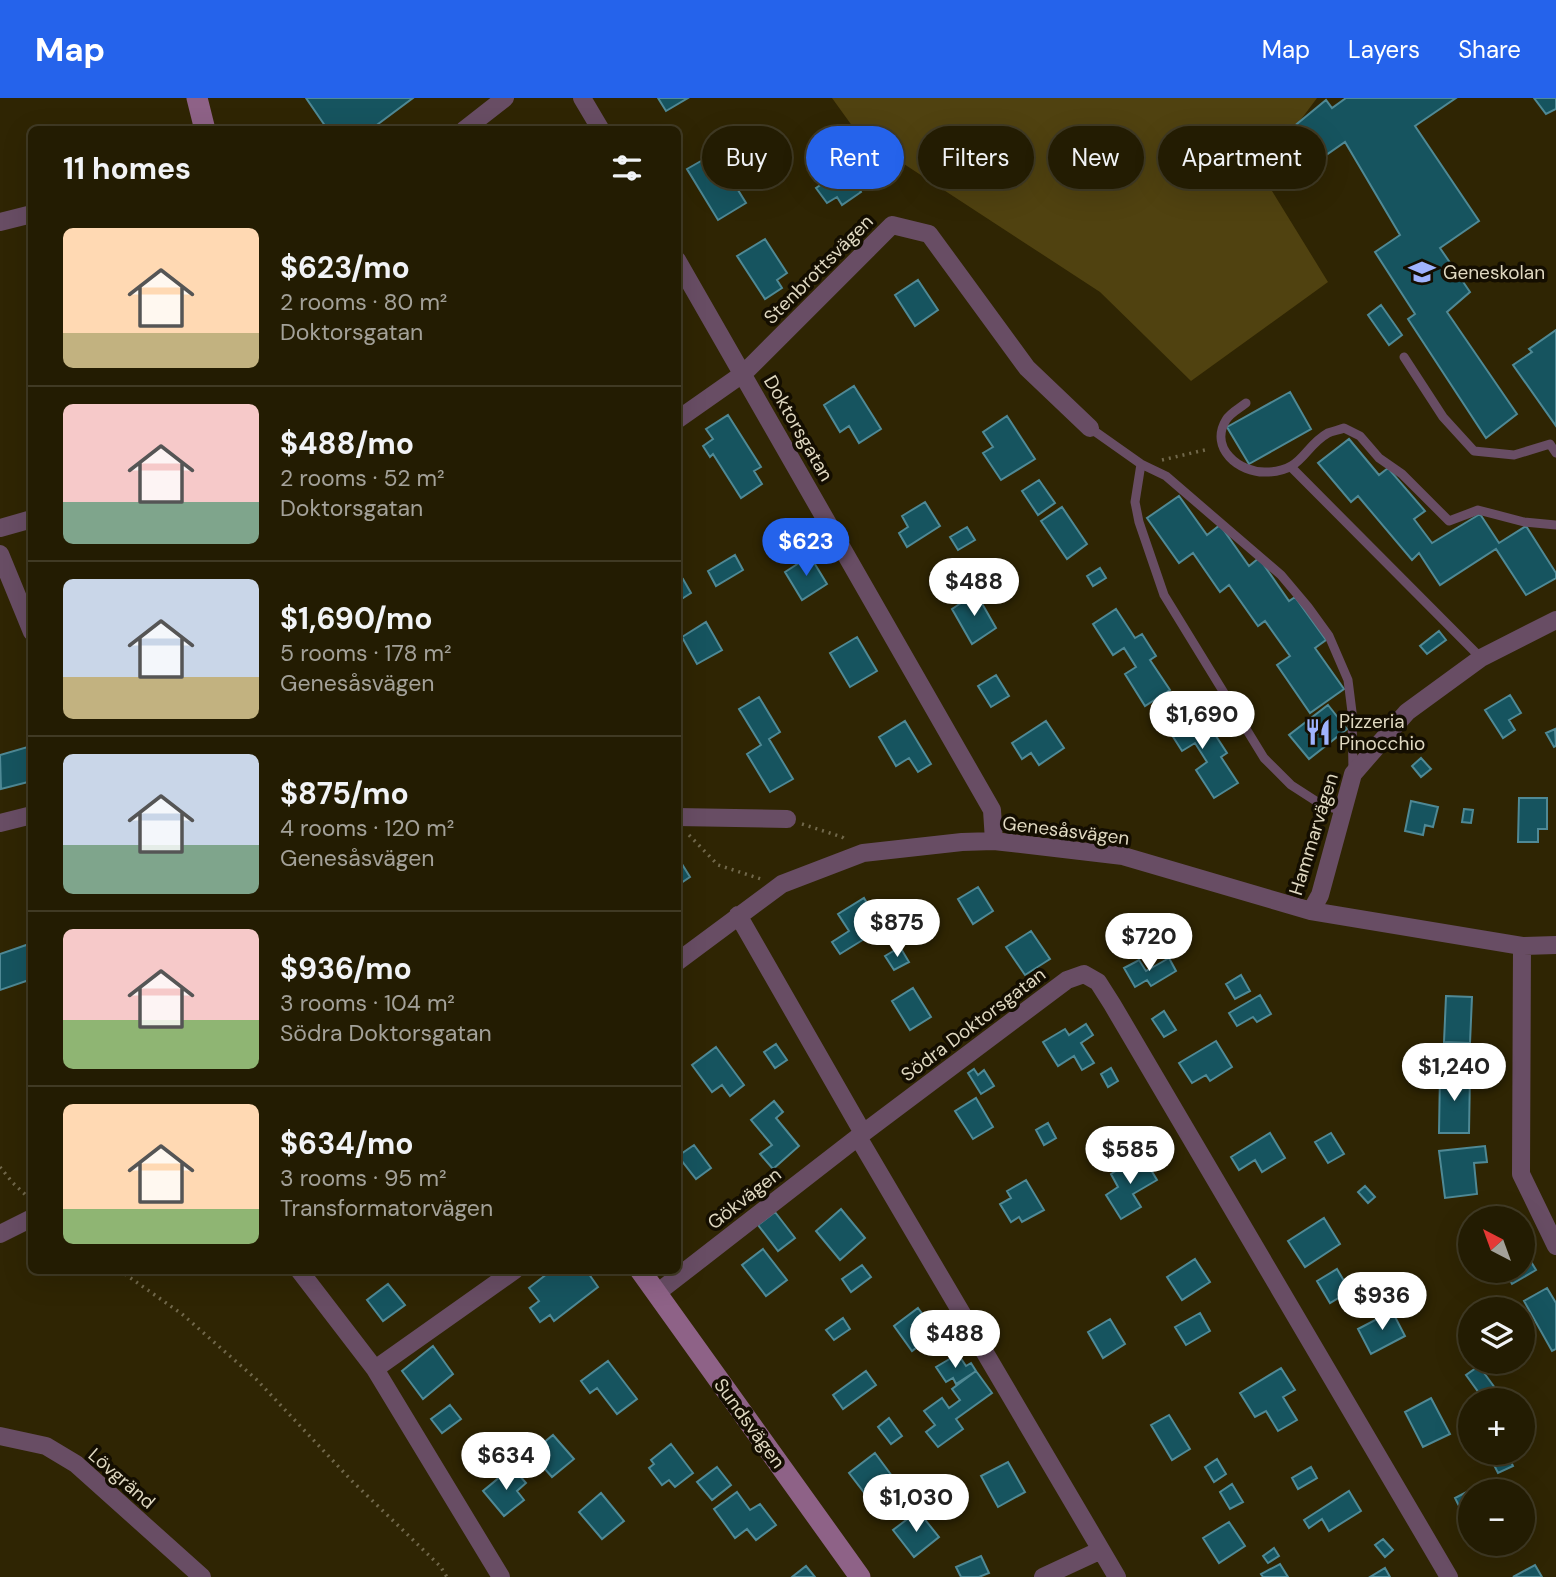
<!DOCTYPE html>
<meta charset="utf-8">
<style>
:root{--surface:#231c02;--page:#2b250c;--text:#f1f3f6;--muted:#a3a199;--line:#403a24;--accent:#2563eb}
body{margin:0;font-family:"DM Sans",sans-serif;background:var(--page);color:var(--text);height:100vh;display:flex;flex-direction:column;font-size:26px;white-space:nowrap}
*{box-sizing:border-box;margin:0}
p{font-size:23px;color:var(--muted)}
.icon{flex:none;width:38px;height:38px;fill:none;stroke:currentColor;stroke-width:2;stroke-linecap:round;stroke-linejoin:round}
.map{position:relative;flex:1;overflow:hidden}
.drawer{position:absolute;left:28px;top:28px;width:653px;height:1148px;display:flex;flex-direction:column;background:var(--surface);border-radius:10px;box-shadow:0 7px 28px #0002,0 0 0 2px var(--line)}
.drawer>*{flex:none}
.guide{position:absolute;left:702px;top:28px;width:665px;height:63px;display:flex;gap:14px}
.needle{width:46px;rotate:319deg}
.fabs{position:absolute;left:1458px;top:1108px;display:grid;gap:14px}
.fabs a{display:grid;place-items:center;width:77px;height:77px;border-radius:50%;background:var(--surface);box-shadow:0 7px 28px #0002,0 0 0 2px var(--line);font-size:35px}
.price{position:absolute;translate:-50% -60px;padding:0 16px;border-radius:24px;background:#fff;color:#222;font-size:23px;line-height:46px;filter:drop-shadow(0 2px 4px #0008)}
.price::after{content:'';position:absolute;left:50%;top:42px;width:21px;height:16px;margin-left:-10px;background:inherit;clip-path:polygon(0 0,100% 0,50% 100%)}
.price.selected{background:var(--accent);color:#fff}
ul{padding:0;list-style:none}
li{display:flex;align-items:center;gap:21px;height:175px;padding:0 35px}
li+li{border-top:2px solid var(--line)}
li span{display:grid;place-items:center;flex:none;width:196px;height:140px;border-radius:10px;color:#555}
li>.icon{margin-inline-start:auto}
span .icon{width:84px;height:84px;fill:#fffc;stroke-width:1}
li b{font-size:30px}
h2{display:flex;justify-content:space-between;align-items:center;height:84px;padding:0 35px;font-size:30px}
.chip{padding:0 24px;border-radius:32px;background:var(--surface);box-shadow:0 7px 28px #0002,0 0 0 2px var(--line);font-size:24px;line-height:63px}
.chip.selected{background:var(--accent);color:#fff}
header{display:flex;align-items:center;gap:42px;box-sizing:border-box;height:98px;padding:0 35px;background:var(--accent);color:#fff}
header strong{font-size:33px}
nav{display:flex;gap:38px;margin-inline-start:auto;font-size:24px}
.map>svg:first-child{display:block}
.green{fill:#504210}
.building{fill:#16545f;stroke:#4f8995;stroke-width:2}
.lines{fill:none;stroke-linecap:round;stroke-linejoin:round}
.path{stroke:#71684b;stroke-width:3.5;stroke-dasharray:2 5;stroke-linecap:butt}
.lane{stroke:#684d64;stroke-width:9}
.street{stroke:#684d64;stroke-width:18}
.secondary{stroke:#8e6287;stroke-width:21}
.labels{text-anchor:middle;stroke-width:7;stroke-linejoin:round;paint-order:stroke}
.street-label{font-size:19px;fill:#dfd8c1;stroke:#140e01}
.poi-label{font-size:19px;fill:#dfd8c1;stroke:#140e01;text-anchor:start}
</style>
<header>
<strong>Map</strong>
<nav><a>Map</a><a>Layers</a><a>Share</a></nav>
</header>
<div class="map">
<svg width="1556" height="1479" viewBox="0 0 1556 1479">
<rect width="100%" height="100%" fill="#2f2503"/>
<!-- green -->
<path class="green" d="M 832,0 L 1317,0 L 1261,75 L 1328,184 L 1191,283 L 1100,194 L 858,36 Z"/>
<!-- building -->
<path class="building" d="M 306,0 L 413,0 L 370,32 L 328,32 Z
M 658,0 L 688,0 L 666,13 Z
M 1346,0 L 1456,0 L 1415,28 L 1479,123 L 1440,150 L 1470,194 L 1447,214 L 1517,316 L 1486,340 L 1408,221 L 1415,216 L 1375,154 L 1400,137 L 1345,44 L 1316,64 L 1292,30 L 1326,2 L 1332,10 Z
M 1534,0 L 1556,0 L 1556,11 L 1546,16 Z
M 715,55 L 746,105 L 718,122 L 687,71 Z
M 846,70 L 861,94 L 842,107 L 837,99 L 827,105 L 816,90 Z
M 765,141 L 787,175 L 777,182 L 782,190 L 765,201 L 737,158 Z
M 918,182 L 938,212 L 915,228 L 895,197 Z
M 1381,207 L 1402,237 L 1389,247 L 1368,217 Z
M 1556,232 L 1556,328 L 1513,267 L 1532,254 L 1529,251 Z
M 854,288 L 881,331 L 859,345 L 849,328 L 840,334 L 824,307 Z
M 1290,294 L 1311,331 L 1249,366 L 1227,329 Z
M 728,317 L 761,369 L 754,373 L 762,386 L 741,400 L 713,356 L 710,359 L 703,348 L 713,341 L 706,331 Z
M 1007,318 L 1035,361 L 1001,382 L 983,355 L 993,349 L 983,334 Z
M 1349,341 L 1379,377 L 1388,370 L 1425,413 L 1414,421 L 1432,445 L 1480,416 L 1499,445 L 1526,428 L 1556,475 L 1556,480 L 1526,497 L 1496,451 L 1440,487 L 1419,455 L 1412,462 L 1358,398 L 1351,404 L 1318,365 Z
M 1039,382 L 1055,405 L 1038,417 L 1022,393 Z
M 1179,398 L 1207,437 L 1220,427 L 1249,468 L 1259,460 L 1289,503 L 1295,499 L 1326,542 L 1315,550 L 1344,591 L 1310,615 L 1277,567 L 1290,558 L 1265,523 L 1258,528 L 1229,487 L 1220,494 L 1193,455 L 1179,465 L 1147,420 Z
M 925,404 L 940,428 L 907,449 L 899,435 L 908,429 L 902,418 Z
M 1062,409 L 1087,446 L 1067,461 L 1041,423 Z
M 967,429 L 975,442 L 958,452 L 950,439 Z
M 735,457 L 743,472 L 716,488 L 708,473 Z
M 810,458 L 827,486 L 802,502 L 785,474 Z
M 1100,470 L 1106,480 L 1093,488 L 1087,478 Z
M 683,481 L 691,495 L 677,504 L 677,484 Z
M 976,495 L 996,530 L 972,546 L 952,511 Z
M 1116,511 L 1135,540 L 1142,536 L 1156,558 L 1150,562 L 1170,592 L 1145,608 L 1125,576 L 1136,569 L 1124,550 L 1113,557 L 1093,526 Z
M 706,524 L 722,552 L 697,566 L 682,539 Z
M 1439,533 L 1446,542 L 1427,556 L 1420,548 Z
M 857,539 L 877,573 L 850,589 L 830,555 Z
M 996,577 L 1009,598 L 991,609 L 978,588 Z
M 1510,597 L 1521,615 L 1509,622 L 1515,632 L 1503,640 L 1485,612 Z
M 759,599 L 780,634 L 769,641 L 793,681 L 770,694 L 747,656 L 761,647 L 739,611 Z
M 1328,607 L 1347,631 L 1309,661 L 1289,637 Z
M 1187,608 L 1205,637 L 1212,632 L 1227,655 L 1221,659 L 1238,685 L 1214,700 L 1196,672 L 1207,664 L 1195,645 L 1182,653 L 1163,623 Z
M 905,623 L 931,666 L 918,674 L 909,660 L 896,668 L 879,639 Z
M 1046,623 L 1064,650 L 1039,667 L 1031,655 L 1022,661 L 1012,645 Z
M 1555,631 L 1556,648 L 1554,649 L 1546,635 Z
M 31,648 L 32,683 L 1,691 L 0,657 Z
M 1421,660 L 1431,671 L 1421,679 L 1412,668 Z
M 1519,700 L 1547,700 L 1547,731 L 1538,731 L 1538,744 L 1518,744 Z
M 1411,703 L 1438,709 L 1433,729 L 1425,727 L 1423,737 L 1405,733 Z
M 1464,711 L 1473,712 L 1471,725 L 1462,724 Z
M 677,758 L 690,779 L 678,787 L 677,785 Z
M 978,789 L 993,813 L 973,826 L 958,801 Z
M 864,800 L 882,830 L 840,856 L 832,844 L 849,833 L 838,816 Z
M 1031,833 L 1050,861 L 1025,877 L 1006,849 Z
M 32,845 L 32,881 L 0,892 L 0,856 Z
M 900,849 L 909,864 L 894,872 L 885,858 Z
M 1169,860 L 1176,873 L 1151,888 L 1147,882 L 1135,889 L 1124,870 L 1139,862 L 1146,873 Z
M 1241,877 L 1250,893 L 1235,901 L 1226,886 Z
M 913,890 L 931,919 L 910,932 L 892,903 Z
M 1260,897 L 1271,916 L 1257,924 L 1253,919 L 1237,928 L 1229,915 Z
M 1446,898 L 1472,899 L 1470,945 L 1444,944 Z
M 1164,913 L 1176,932 L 1164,939 L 1152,921 Z
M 1086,926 L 1093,937 L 1081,945 L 1094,965 L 1082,972 L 1074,958 L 1058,968 L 1043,944 L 1065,931 L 1069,937 Z
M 1216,943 L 1232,969 L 1210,983 L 1206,977 L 1192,985 L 1179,965 Z
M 776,946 L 787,962 L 775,970 L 764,954 Z
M 716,949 L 744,987 L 730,998 L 722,987 L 712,994 L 692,967 Z
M 1111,970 L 1118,983 L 1108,989 L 1101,976 Z
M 974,971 L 978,977 L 984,972 L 994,988 L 981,996 L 968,975 Z
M 1440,975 L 1470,975 L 1469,1035 L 1439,1035 Z
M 976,1000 L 993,1029 L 973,1041 L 955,1013 Z
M 774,1003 L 783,1014 L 776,1020 L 799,1048 L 773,1071 L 760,1056 L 772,1047 L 751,1022 Z
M 1048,1025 L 1056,1040 L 1044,1047 L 1036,1032 Z
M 1270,1035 L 1285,1060 L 1262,1074 L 1255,1062 L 1239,1072 L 1231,1059 Z
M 1331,1035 L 1344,1056 L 1328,1065 L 1315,1044 Z
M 694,1047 L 711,1070 L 696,1081 L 678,1058 Z
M 1485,1048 L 1487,1064 L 1474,1065 L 1477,1096 L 1445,1100 L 1439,1053 Z
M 1142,1057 L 1157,1082 L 1133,1096 L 1141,1109 L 1121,1121 L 1106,1097 L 1118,1089 L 1111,1076 Z
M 1026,1082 L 1044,1112 L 1022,1124 L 1019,1119 L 1011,1124 L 1000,1106 L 1011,1100 L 1007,1093 Z
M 1365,1088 L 1375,1099 L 1368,1105 L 1358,1094 Z
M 841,1111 L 865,1140 L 840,1162 L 816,1133 Z
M 775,1114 L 795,1140 L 778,1153 L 758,1127 Z
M 1324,1120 L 1340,1146 L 1305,1169 L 1288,1143 Z
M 1522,1149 L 1536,1172 L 1512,1186 L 1504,1172 L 1522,1172 Z
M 763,1151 L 787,1182 L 766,1198 L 742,1167 Z
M 1195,1161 L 1210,1184 L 1182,1202 L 1167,1179 Z
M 862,1167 L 871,1179 L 851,1194 L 842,1181 Z
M 1337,1171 L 1350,1193 L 1330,1205 L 1317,1183 Z
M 552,1172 L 586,1172 L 598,1189 L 554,1223 L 550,1217 L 540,1224 L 530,1210 L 539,1203 L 529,1190 Z
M 388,1186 L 405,1207 L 383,1223 L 367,1202 Z
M 1547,1190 L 1556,1205 L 1556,1251 L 1552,1253 L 1524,1203 Z
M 918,1210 L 942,1242 L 928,1252 L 923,1245 L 912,1253 L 894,1228 Z
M 1392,1213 L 1405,1238 L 1371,1256 L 1358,1231 Z
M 1200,1215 L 1210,1233 L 1186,1247 L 1175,1229 Z
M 843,1220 L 850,1231 L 834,1242 L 826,1232 Z
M 1110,1221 L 1125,1246 L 1103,1260 L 1088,1234 Z
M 433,1248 L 453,1276 L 423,1301 L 402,1273 Z
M 958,1256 L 966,1268 L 971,1265 L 976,1273 L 956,1286 L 953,1280 L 946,1284 L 936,1269 Z
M 608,1263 L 637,1301 L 617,1316 L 597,1290 L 590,1295 L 581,1283 Z
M 1479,1268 L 1495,1290 L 1482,1299 L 1466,1277 Z
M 1281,1270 L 1295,1292 L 1283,1299 L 1297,1322 L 1278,1333 L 1266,1313 L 1255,1319 L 1240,1295 Z
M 866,1273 L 876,1287 L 843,1311 L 833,1297 Z
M 976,1273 L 992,1295 L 956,1321 L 963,1331 L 938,1349 L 926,1334 L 935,1327 L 924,1313 L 942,1300 L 949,1310 L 960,1302 L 952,1291 Z
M 1431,1300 L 1450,1336 L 1423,1349 L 1405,1314 Z
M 450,1307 L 461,1321 L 442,1335 L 431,1321 Z
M 1169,1317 L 1190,1351 L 1172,1362 L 1151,1327 Z
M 889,1320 L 902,1338 L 891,1346 L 878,1329 Z
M 553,1337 L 574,1361 L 552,1379 L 531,1355 Z
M 671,1346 L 693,1375 L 675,1389 L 669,1382 L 662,1387 L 649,1370 L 654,1366 L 651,1362 Z
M 875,1355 L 892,1378 L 866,1397 L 849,1375 Z
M 1507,1356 L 1513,1368 L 1498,1375 L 1492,1363 Z
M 1217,1361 L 1226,1376 L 1214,1384 L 1205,1369 Z
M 1008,1364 L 1025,1394 L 998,1409 L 981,1378 Z
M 512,1369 L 526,1385 L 517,1393 L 524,1402 L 504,1418 L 483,1393 Z
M 717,1369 L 731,1387 L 712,1402 L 697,1384 Z
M 1311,1369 L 1317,1380 L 1298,1391 L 1292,1380 Z
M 1232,1386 L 1243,1404 L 1230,1411 L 1220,1394 Z
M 1482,1386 L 1486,1393 L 1499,1386 L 1503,1393 L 1470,1393 L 1470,1430 L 1455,1400 Z
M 1349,1393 L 1361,1413 L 1329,1433 L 1322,1421 L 1309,1430 L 1304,1422 Z
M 737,1394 L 750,1412 L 760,1406 L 776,1427 L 756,1442 L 747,1431 L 735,1440 L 714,1411 Z
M 601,1395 L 624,1423 L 602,1441 L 579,1414 Z
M 918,1413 L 939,1439 L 914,1459 L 893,1432 Z
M 1229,1424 L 1245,1448 L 1219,1465 L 1203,1440 Z
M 1383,1441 L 1393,1452 L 1385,1459 L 1375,1447 Z
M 1274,1450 L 1279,1458 L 1268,1465 L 1263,1458 Z
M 981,1458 L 989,1475 L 979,1479 L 961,1479 L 956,1469 Z
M 1280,1466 L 1288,1479 L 1263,1479 L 1261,1476 Z
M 1535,1467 L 1542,1479 L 1513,1479 Z
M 806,1468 L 815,1479 L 792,1479 Z
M 1385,1470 L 1390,1479 L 1370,1479 Z"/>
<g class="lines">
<!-- path -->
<path class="path" d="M 1162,362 L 1209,351
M 802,726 L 842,739 L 847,743
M 689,737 L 718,767 L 761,781
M 0,1069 L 12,1084 L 32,1103
M 119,1172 L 182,1216 L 256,1281 L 352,1383 L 440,1468 L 447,1479"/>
<!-- lane -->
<path class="lane" d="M 1404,259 L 1443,319 L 1474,353 L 1514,357 L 1550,346 L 1556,355
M 1246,305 C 1240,310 1230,315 1226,322 C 1209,350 1239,375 1266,374 C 1303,374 1303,349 1328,335 C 1333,333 1339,332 1344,330 L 1360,338 L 1379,360 L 1402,376 L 1449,423 L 1478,412 L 1524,424 L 1556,427
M 1090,330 L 1141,366 L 1135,404 L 1139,424 L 1164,497 L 1264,660 L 1291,687 L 1322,707 L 1343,713
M 1141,366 L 1166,378 L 1281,477 L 1308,509 L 1329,538 L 1348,582 L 1352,614 L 1353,674
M 1292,370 L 1481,560"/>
<!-- street -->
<path class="street" d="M 582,0 L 601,32
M 464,32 L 505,0
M 0,124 L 32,116
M 677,162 L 992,712 L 994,743
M 677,322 L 744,275 L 892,127 L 929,136 L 1027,270 L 1090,330
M 0,430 L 32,421
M 0,456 L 32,534
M 677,719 L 787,721
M 0,725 L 32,717
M 1311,813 L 1320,797 L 1353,676 L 1407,614 L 1481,560 L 1556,522
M 738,817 L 863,1035 L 858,1039 L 1117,1479
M 1522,848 L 1521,1076 L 1556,1148
M 677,864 L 782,786 L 863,755 L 962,744 L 994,743 L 1123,758 L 1311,813 L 1522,848 L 1556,847
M 0,1136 L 32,1120
M 299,1172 L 375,1271 L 501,1479
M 657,1195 L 858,1039 L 1067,882 L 1084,876 L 1098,884 L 1112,906 L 1449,1479
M 375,1271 L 515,1172
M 0,1338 L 46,1348 L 76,1366 L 202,1479
M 1043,1479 L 1101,1452"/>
<!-- secondary -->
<path class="secondary" d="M 197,0 L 205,32
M 640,1172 L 860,1479"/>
</g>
<!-- icons -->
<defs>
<symbol id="school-bare" viewBox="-9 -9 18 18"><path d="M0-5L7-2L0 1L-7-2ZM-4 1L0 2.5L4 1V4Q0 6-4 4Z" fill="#9fb3fd" stroke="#140e01" stroke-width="2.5" paint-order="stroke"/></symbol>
<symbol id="restaurant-bare" viewBox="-9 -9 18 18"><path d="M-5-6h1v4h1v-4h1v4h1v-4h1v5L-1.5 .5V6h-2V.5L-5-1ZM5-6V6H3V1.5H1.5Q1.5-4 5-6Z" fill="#9fb3fd" stroke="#140e01" stroke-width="2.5" paint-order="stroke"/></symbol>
</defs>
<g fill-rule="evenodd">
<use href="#school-bare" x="1403" y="155" width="38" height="38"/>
<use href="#restaurant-bare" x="1299" y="615" width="38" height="38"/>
</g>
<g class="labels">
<!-- street labels -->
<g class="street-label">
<text transform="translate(818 171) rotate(-45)" y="7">Stenbrottsvägen</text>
<text transform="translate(799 330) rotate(60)" y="7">Doktorsgatan</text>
<text transform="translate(1066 732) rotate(7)" y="7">Genesåsvägen</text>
<text transform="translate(1313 736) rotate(-73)" y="7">Hammarvägen</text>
<text transform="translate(973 926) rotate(-37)" y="7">Södra Doktorsgatan</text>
<text transform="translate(744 1100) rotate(-38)" y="7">Gökvägen</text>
<text transform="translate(750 1325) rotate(54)" y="7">Sundsvägen</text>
<text transform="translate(122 1380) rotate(41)" y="7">Lövgränd</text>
</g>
<!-- poi labels -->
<g class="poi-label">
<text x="1443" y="181">Geneskolan</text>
<text x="1339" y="630">Pizzeria<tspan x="1339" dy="22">Pinocchio</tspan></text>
</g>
</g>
</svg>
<div class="fabs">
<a><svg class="needle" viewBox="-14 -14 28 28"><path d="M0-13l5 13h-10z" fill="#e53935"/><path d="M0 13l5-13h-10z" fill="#a3a199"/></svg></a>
<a><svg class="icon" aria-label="layers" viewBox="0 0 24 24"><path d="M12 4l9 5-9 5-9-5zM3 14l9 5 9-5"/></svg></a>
<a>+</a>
<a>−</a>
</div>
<b class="price selected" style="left:806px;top:480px">$623</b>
<b class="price" style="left:974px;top:520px">$488</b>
<b class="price" style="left:1202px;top:653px">$1,690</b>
<b class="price" style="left:897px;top:861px">$875</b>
<b class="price" style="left:1149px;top:875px">$720</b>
<b class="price" style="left:1454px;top:1005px">$1,240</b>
<b class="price" style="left:1130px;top:1088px">$585</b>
<b class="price" style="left:1382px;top:1234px">$936</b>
<b class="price" style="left:955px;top:1272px">$488</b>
<b class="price" style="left:506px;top:1394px">$634</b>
<b class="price" style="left:916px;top:1436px">$1,030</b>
<div class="guide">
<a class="chip">Buy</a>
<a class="chip selected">Rent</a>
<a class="chip">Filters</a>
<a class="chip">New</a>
<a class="chip">Apartment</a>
</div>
<section class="drawer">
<h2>11 homes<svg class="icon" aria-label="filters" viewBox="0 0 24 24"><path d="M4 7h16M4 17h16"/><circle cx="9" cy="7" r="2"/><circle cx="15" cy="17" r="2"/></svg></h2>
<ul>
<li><span style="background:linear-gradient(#ffd9b3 75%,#c2b280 0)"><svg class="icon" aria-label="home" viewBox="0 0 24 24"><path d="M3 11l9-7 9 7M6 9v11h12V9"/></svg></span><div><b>$623/mo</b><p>2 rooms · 80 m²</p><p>Doktorsgatan</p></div></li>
<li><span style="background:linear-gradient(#f6c9c9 70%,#7fa58c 0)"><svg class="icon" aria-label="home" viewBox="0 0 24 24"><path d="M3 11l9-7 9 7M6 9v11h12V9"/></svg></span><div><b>$488/mo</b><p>2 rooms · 52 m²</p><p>Doktorsgatan</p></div></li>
<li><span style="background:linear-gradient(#c9d6e8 70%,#c2b280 0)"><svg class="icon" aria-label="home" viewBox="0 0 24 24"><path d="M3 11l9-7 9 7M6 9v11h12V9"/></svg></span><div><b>$1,690/mo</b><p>5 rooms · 178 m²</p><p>Genesåsvägen</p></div></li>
<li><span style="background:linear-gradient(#c9d6e8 65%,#7fa58c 0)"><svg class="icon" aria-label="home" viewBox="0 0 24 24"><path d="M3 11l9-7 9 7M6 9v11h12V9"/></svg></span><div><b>$875/mo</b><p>4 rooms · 120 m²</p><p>Genesåsvägen</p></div></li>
<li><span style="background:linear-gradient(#f6c9c9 65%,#8fb573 0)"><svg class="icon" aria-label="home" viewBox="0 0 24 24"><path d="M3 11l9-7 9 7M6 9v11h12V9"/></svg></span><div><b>$936/mo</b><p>3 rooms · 104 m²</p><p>Södra Doktorsgatan</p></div></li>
<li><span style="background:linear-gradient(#ffd9b3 75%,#8fb573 0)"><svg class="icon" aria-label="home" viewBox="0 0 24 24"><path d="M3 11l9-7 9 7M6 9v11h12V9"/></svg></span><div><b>$634/mo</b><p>3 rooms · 95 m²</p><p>Transformatorvägen</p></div></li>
</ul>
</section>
</div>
